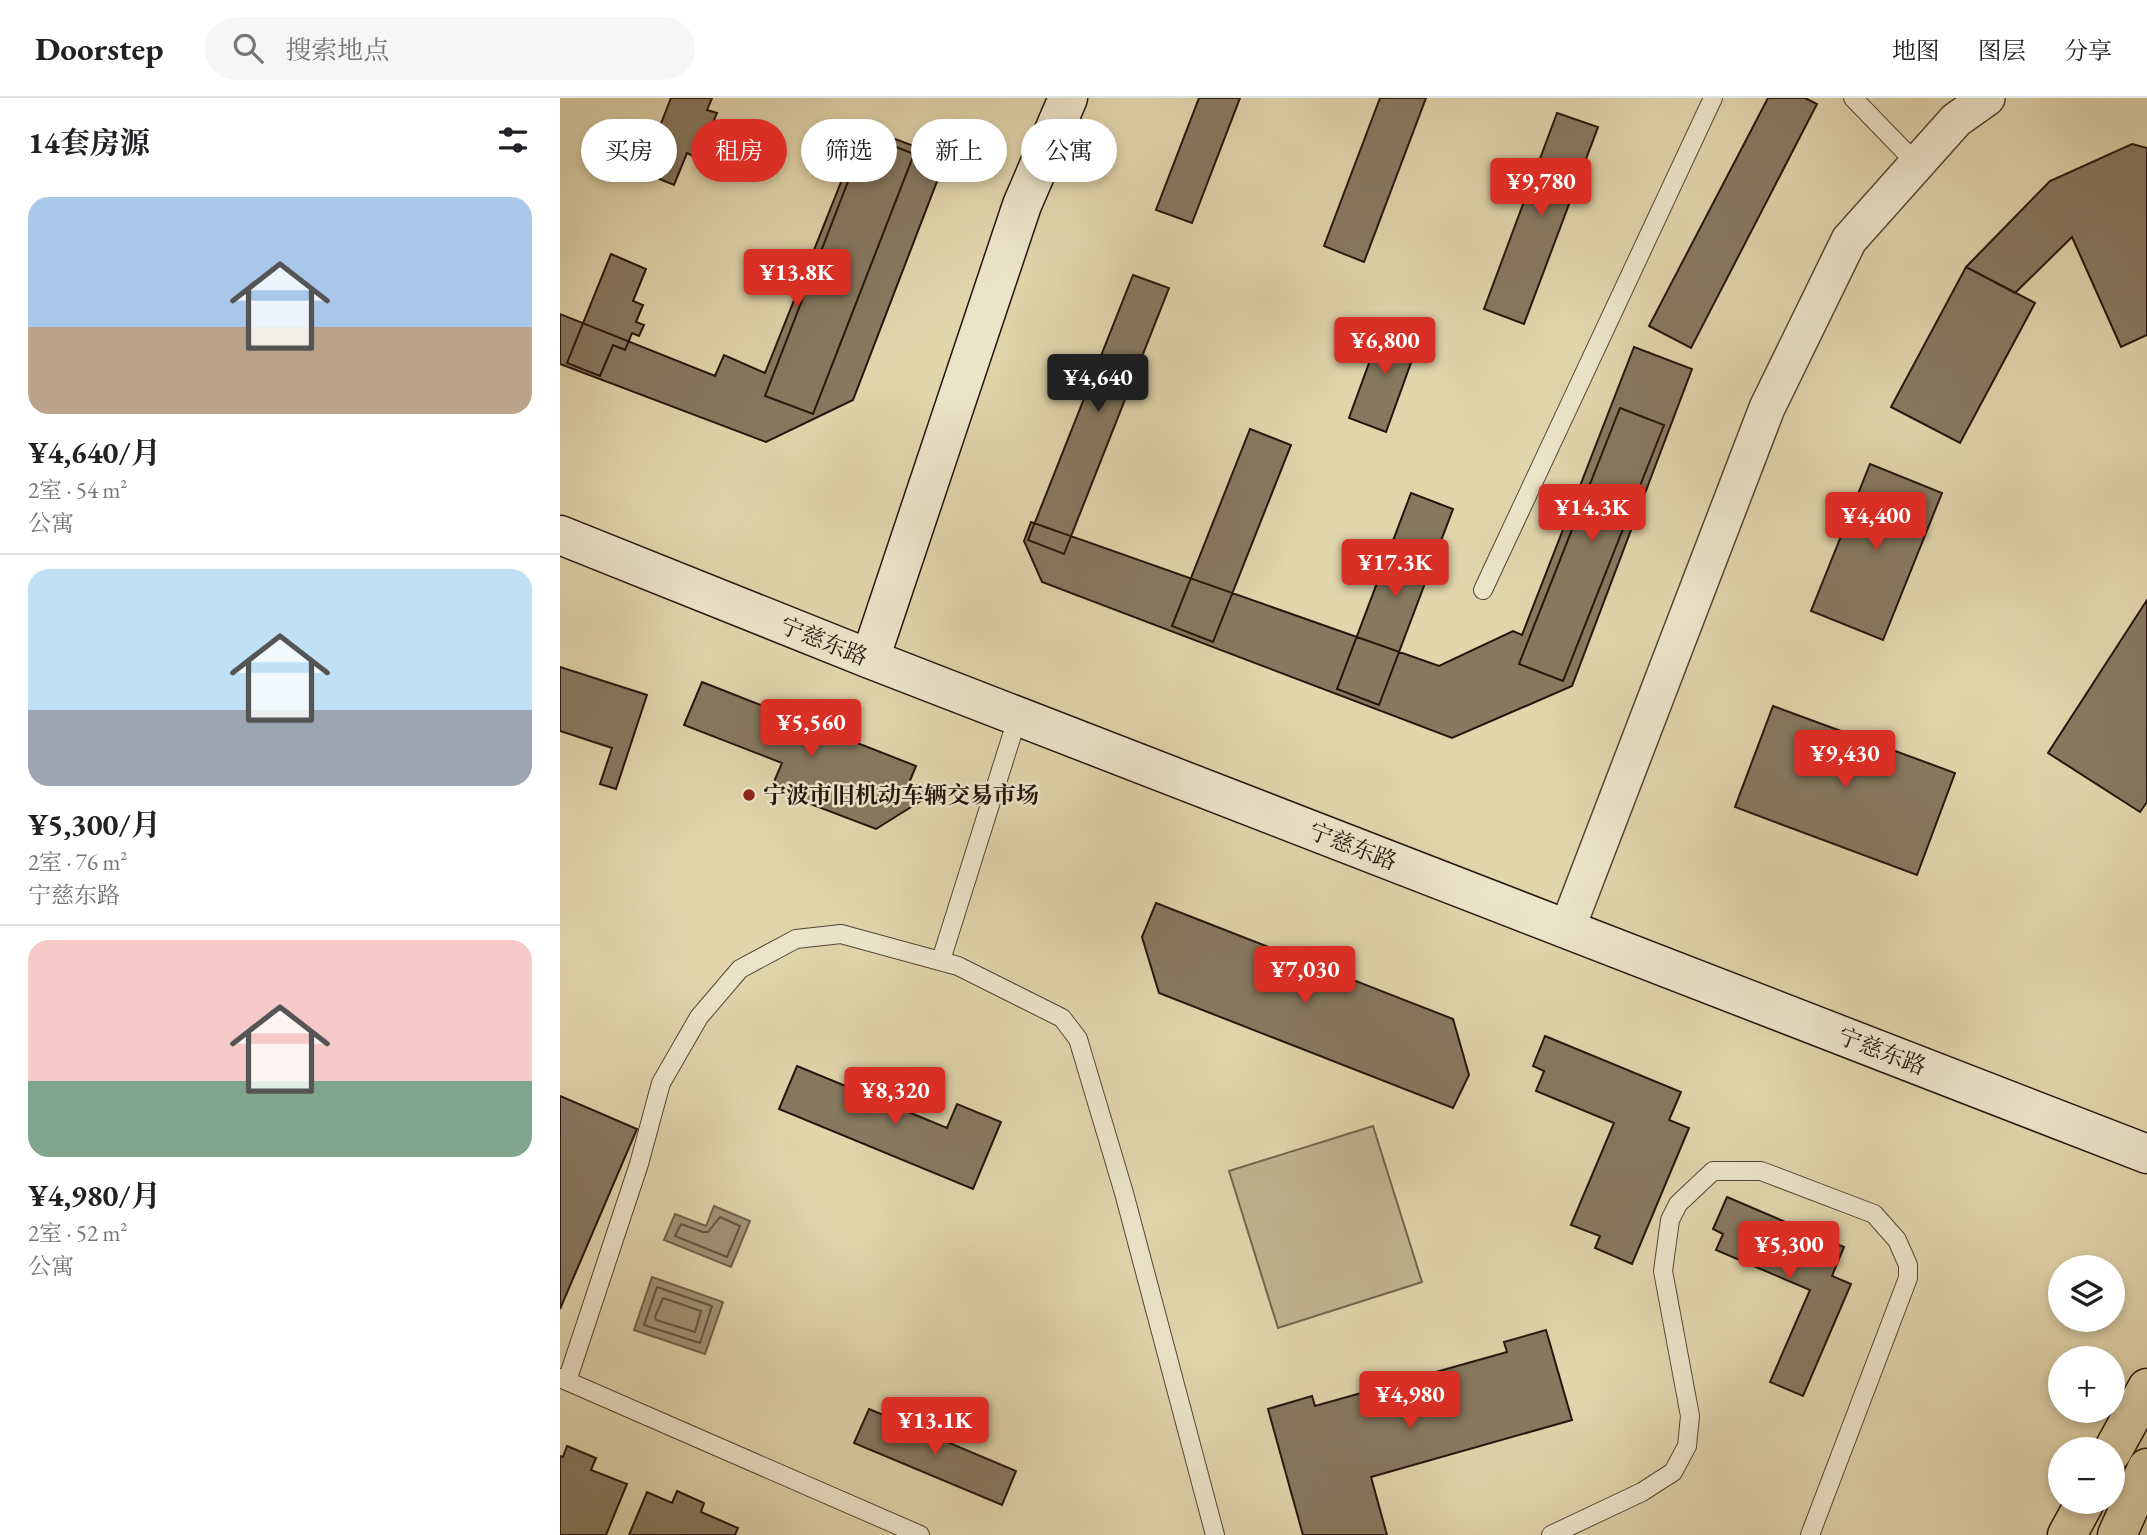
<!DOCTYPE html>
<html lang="zh">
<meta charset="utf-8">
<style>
:root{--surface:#fff;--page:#f6f6f6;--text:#202124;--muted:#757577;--line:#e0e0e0;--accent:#d93025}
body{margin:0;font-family:"EB Garamond","Noto Serif SC",serif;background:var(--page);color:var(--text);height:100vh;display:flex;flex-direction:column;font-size:26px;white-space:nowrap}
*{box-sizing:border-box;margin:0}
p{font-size:23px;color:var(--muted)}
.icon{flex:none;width:38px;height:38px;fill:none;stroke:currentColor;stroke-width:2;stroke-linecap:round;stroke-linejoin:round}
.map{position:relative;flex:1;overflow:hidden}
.drawer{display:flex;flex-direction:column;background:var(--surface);width:560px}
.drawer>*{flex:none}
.guide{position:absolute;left:21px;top:21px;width:665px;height:63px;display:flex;gap:14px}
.buttons{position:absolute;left:1488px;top:1157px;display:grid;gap:14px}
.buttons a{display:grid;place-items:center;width:77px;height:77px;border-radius:50%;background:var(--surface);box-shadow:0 4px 10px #0003;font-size:35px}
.price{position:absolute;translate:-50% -60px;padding:0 16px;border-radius:7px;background:var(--accent);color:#fff;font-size:23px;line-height:46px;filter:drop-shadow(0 2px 4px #0008)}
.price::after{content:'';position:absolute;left:50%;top:42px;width:21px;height:16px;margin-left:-10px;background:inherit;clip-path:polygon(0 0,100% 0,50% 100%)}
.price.selected{background:#222;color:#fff}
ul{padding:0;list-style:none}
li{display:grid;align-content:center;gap:14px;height:371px;padding:0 28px}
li+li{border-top:2px solid var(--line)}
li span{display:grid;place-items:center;height:217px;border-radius:21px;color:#555}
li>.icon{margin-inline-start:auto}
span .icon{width:126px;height:126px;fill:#fffc;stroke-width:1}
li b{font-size:30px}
h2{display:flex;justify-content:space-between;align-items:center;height:84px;padding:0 28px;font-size:30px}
.pill{padding:0 24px;border-radius:32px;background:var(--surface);box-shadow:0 4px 10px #0003;font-size:24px;line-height:63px}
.pill.selected{background:var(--accent);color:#fff}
header{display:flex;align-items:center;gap:42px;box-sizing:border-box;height:98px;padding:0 35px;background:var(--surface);border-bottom:2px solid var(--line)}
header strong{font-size:33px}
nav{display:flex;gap:38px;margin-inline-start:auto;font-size:24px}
.search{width:490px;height:63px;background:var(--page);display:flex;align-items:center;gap:18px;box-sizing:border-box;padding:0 24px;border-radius:38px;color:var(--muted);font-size:26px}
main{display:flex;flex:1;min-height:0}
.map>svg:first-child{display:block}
.green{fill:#c1b491;stroke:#74644f;stroke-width:2}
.water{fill:#a19476;stroke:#70614c;stroke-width:2}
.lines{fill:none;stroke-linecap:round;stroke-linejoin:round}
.shore{stroke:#645442;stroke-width:2}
.building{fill:#877960;stroke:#26150d;stroke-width:2}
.lane-casing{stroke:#554535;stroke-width:20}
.street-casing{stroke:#554535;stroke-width:38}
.secondary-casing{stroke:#26150d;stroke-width:41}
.primary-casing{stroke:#26150d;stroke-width:41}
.highway-casing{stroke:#26150d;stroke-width:41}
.lane{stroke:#ece4c9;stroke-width:18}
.street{stroke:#ece4c9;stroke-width:35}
.secondary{stroke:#ece4c9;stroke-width:38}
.primary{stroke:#e1d5ac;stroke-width:38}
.highway{stroke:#e1d5ac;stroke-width:38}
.poi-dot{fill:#8f2418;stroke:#ece4c9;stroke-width:2.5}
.labels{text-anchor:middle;stroke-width:5;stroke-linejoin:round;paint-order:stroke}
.street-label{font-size:23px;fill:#26150d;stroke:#ece4c9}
.poi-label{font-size:23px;font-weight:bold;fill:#26150d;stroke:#ece4c9;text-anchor:start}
</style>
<header>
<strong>Doorstep</strong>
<div class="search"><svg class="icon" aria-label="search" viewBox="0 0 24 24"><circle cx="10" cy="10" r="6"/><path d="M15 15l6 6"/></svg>搜索地点</div>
<nav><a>地图</a><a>图层</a><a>分享</a></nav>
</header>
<main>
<section class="drawer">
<h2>14套房源<svg class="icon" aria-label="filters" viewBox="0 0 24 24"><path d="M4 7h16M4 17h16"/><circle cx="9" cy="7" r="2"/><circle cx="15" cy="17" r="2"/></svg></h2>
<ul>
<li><span style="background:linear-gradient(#a9c7e8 60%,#b9a48a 0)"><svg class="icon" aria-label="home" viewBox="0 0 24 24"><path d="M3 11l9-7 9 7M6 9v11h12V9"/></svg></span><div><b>¥4,640/月</b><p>2室 · 54 m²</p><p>公寓</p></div></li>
<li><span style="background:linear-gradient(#bfe0f5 65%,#9aa5b1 0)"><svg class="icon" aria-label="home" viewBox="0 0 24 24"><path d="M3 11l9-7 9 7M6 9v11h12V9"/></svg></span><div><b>¥5,300/月</b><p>2室 · 76 m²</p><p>宁慈东路</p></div></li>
<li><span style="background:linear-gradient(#f6c9c9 65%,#7fa58c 0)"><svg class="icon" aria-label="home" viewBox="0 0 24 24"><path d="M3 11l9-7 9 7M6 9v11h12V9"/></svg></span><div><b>¥4,980/月</b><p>2室 · 52 m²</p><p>公寓</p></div></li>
</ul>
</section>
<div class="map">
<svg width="1587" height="1437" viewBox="0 0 1587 1437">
<rect width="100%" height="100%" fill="#e1d5ac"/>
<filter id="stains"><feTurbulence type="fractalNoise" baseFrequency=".00286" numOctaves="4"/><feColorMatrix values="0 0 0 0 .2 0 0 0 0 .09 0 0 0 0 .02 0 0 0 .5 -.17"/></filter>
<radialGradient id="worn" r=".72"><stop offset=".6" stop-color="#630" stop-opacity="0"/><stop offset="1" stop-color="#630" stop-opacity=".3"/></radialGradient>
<!-- green -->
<path class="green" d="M 813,1028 L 862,1184 L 718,1230 L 669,1073 Z"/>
<!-- water -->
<path class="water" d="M 154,1108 L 190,1123 L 171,1169 L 104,1142 L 115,1116 L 146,1128 Z
M 92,1179 L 163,1204 L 145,1256 L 74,1232 Z"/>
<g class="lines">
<!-- shore -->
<path class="shore" d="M 160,1119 L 180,1128 L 167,1159 L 115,1138 L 121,1126 L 143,1134 L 148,1134 Z
M 97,1189 L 152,1208 L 140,1245 L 84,1227 Z
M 103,1200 L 141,1213 L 135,1234 L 96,1222 L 95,1219 Z"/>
</g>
<!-- building -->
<path class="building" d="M 111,0 L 152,0 L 147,12 L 157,15 L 150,32 L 158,35 L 154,47 L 146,43 L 139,61 L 127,55 L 114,87 L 82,74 Z
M 639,0 L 680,0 L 632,125 L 596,112 Z
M 820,0 L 866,0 L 804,164 L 764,148 Z
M 1208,0 L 1245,0 L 1257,6 L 1131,250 L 1089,228 Z
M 997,15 L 1038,29 L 964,226 L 924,211 Z
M 303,29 L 386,60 L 293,302 L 206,344 L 0,266 L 0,216 L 155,278 L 164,257 L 205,275 Z
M 306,37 L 354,56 L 253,316 L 205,298 Z
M 1572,46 L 1587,50 L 1587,237 L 1561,249 L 1512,139 L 1455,195 L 1406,169 L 1490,83 Z
M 51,156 L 86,171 L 73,203 L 83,207 L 76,224 L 84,227 L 79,238 L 72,235 L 65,252 L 53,247 L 40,278 L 7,265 Z
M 1406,169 L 1475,205 L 1400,345 L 1331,309 Z
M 573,177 L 609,190 L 504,456 L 468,442 Z
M 824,224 L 861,237 L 826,334 L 789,320 Z
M 1074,249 L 1132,271 L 1012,588 L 892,640 L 482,484 L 464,443 L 471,424 L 879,568 L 953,533 L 962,537 Z
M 1060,310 L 1104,327 L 1003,583 L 959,566 Z
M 690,331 L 731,347 L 653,544 L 612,528 Z
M 1310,366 L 1382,395 L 1323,542 L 1251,513 Z
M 851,395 L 893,411 L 819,607 L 777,591 Z
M 1587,502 L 1587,704 L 1580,714 L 1488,655 Z
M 0,569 L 87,597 L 56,691 L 40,686 L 52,650 L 0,633 Z
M 142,584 L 356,668 L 349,685 L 375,694 L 316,731 L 211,691 L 222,665 L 124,627 Z
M 1213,608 L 1395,675 L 1357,777 L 1175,709 Z
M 596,805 L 893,921 L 909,977 L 893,1010 L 599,895 L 582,839 Z
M 985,938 L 1121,994 L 1109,1022 L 1129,1030 L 1072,1166 L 1035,1150 L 1040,1138 L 1011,1127 L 1054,1025 L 976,993 L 984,973 L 973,968 Z
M 237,968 L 387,1030 L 397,1006 L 441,1024 L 413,1091 L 219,1011 Z
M 0,998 L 77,1031 L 0,1211 Z
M 1167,1099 L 1284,1149 L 1272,1178 L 1291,1186 L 1243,1298 L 1210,1284 L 1250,1192 L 1156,1152 L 1163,1136 L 1153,1131 Z
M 986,1232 L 1012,1322 L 811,1379 L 827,1437 L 743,1437 L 708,1311 L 752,1298 L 755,1308 L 947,1254 L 944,1244 Z
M 309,1311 L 456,1373 L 442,1407 L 294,1345 Z
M 7,1348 L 36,1360 L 31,1372 L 67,1386 L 46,1437 L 0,1437 L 0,1358 L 3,1359 Z
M 117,1393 L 144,1405 L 141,1414 L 178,1430 L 175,1437 L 69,1437 L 87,1394 L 112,1405 Z"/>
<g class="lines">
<defs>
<path id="lane" d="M 1293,0 L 1357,66
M 923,492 L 1153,0
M 381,862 L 458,618
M 0,1280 L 360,1437
M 7,1283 L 79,1066 L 101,985 L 139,919 L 180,871 L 236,841 L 281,836 L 398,868 L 502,920 L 518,941 L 564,1095 L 655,1437
M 991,1437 L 1082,1394 L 1113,1374 L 1127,1348 L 1130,1318 L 1103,1173 L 1110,1122 L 1118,1106 L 1153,1073 L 1201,1073 L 1314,1116 L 1337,1142 L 1348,1167 L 1348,1180 L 1250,1437"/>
<path id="street" d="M 1007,831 L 1207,310 L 1289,142 L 1396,22 L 1427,0"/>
<path id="secondary" d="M 0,437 L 310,561 L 1587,1056
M 310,561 L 462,107 L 508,0"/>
<path id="primary" d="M 1552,1354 L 1587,1290
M 1507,1437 L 1525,1404"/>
<path id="highway" d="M 1557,1437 L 1587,1370"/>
</defs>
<!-- lane casing -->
<use href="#lane" class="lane-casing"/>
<!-- street casing -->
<use href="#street" class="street-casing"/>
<!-- secondary casing -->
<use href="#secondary" class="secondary-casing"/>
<!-- primary casing -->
<use href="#primary" class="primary-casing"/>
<!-- highway casing -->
<use href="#highway" class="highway-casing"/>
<!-- lane -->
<use href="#lane" class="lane"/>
<!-- street -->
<use href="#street" class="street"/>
<!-- secondary -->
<use href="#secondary" class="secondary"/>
<!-- primary -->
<use href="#primary" class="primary"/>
<!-- highway -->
<use href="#highway" class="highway"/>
</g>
<!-- markers -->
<circle class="poi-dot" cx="189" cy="697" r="7"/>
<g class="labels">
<!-- street labels -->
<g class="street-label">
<text transform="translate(264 543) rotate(22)" y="8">宁慈东路</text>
<text transform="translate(793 748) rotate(21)" y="8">宁慈东路</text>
<text transform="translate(1322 953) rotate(21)" y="8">宁慈东路</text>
</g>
<!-- poi labels -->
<g class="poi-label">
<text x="203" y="705">宁波市旧机动车辆交易市场</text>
</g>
</g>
<rect width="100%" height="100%" filter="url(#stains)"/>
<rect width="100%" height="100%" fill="url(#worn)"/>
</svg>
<div class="buttons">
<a><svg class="icon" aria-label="layers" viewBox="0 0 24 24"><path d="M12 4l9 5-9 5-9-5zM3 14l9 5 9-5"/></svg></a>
<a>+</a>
<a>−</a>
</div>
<b class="price" style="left:981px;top:120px">¥9,780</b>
<b class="price" style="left:237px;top:211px">¥13.8K</b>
<b class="price" style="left:825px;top:279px">¥6,800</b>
<b class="price selected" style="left:538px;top:316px">¥4,640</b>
<b class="price" style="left:1032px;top:446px">¥14.3K</b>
<b class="price" style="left:1316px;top:454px">¥4,400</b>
<b class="price" style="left:835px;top:501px">¥17.3K</b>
<b class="price" style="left:251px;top:661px">¥5,560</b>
<b class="price" style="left:1285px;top:692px">¥9,430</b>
<b class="price" style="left:745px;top:908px">¥7,030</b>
<b class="price" style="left:335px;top:1029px">¥8,320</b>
<b class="price" style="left:1229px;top:1183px">¥5,300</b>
<b class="price" style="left:850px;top:1333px">¥4,980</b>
<b class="price" style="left:375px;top:1359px">¥13.1K</b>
<div class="guide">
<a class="pill">买房</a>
<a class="pill selected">租房</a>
<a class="pill">筛选</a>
<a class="pill">新上</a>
<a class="pill">公寓</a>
</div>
</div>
</main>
